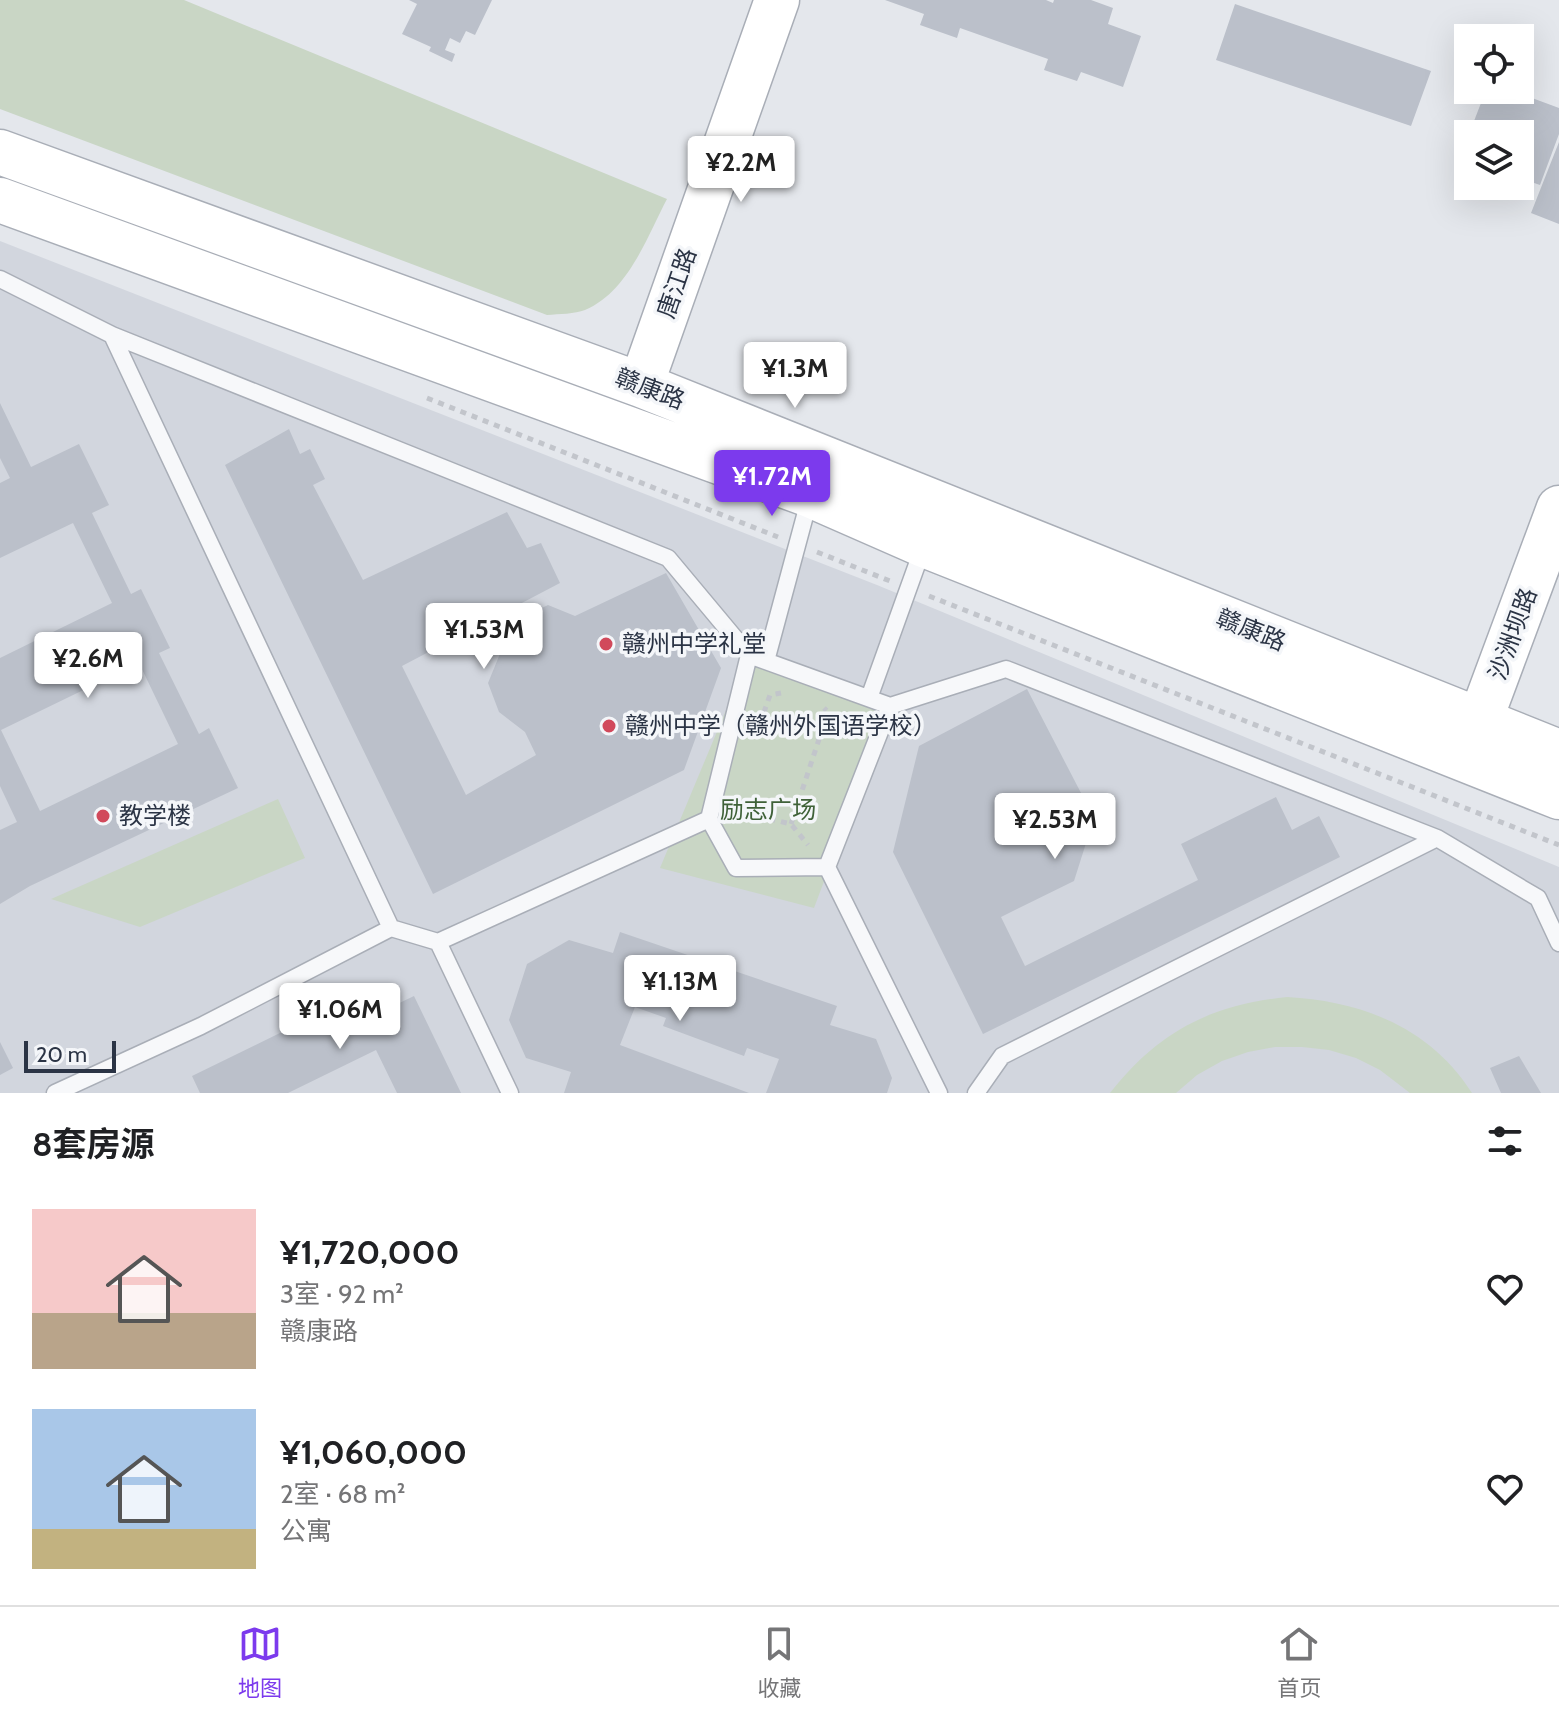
<!DOCTYPE html>
<html lang="zh">
<meta charset="utf-8">
<style>
:root{--surface:#fff;--page:#f6f6f6;--text:#202124;--muted:#757577;--line:#e0e0e0;--accent:#7c3aed}
body{margin:0;font-family:Cabin,"Noto Sans SC",sans-serif;background:var(--page);color:var(--text);height:100vh;display:flex;flex-direction:column;font-size:30px;white-space:nowrap}
*{box-sizing:border-box;margin:0}
p{font-size:26px;color:var(--muted)}
.icon{flex:none;width:44px;height:44px;fill:none;stroke:currentColor;stroke-width:2;stroke-linecap:round;stroke-linejoin:round}
.map{position:relative;height:1093px;overflow:hidden}
.details{display:flex;flex-direction:column;background:var(--surface);flex:1}
.details>*{flex:none}
.controls{position:absolute;left:1454px;top:24px;display:grid;gap:16px}
.controls a{display:grid;place-items:center;width:80px;height:80px;border-radius:0px;background:var(--surface);box-shadow:0 8px 32px #0002;font-size:40px}
.scale{position:absolute;left:24px;bottom:20px;width:92px;box-sizing:border-box;padding-left:8px;border:4px solid #2b3445;border-top:0;font-size:22px;line-height:28px;white-space:nowrap;color:#2b3445;-webkit-text-stroke:6px #f4f6f9;paint-order:stroke}
.price{position:absolute;translate:-50% -68px;padding:0 18px;border-radius:8px;background:#fff;color:#222;font-size:26px;line-height:52px;filter:drop-shadow(0 2px 4px #0008)}
.price::after{content:'';position:absolute;left:50%;top:48px;width:24px;height:18px;margin-left:-12px;background:inherit;clip-path:polygon(0 0,100% 0,50% 100%)}
.price.on{background:var(--accent);color:#fff}
ul{padding:0;list-style:none}
li{display:flex;align-items:center;gap:24px;height:200px;padding:0 32px}
li span{display:grid;place-items:center;flex:none;width:224px;height:160px;border-radius:0px;color:#555}
li>.icon{margin-inline-start:auto}
span .icon{width:96px;height:96px;fill:#fffc;stroke-width:1}
li b{font-size:34px}
h2{display:flex;justify-content:space-between;align-items:center;height:96px;padding:0 32px;font-size:34px}
.tabs{display:flex;justify-content:space-around;align-items:center;height:112px;border-top:2px solid var(--line);background:var(--surface);font-size:22px;color:var(--muted)}
.tabs a{display:grid;justify-items:center;gap:4px}
.tabs .on{color:var(--accent)}
.map>svg:first-child{display:block}
.built{fill:#d2d6de}
.green{fill:#c9d6c5}
.building{fill:#bbc0ca;fill-rule:evenodd}
.lines{fill:none;stroke-linecap:round;stroke-linejoin:round}
.lane-casing{stroke:#a9aeb7;stroke-width:19}
.secondary-casing{stroke:#a9aeb7;stroke-width:47}
.path{stroke:#c2c5cb;stroke-width:5;stroke-dasharray:6 6;stroke-linecap:butt}
.lane{stroke:#f7f8fa;stroke-width:16}
.secondary{stroke:#fff;stroke-width:44}
.poi-dot{fill:#d1495b;stroke:#f4f6f9;stroke-width:3}
.labels{text-anchor:middle;stroke-width:7;stroke-linejoin:round;paint-order:stroke}
.street-label{font-size:24px;fill:#2b3445;stroke:#f4f6f9}
.poi-label{font-size:24px;fill:#2b3445;stroke:#f4f6f9;text-anchor:start}
.park-label{font-size:24px;fill:#3f6138;stroke:#f4f6f9}
</style>
<div class="map">
<svg width="1559" height="1093" viewBox="0 0 1559 1093">
<rect width="100%" height="100%" fill="#e4e7ec"/>
<!-- built -->
<path class="built" d="M 0,241 L 877,585 L 1559,867 L 1559,1093 L 0,1093 Z"/>
<!-- green -->
<path class="green" d="M 0,0 L 184,0 L 667,199 C 647,237 628,292 585,310 C 575,314 559,314 547,315 L 0,109 Z
M 749,655 L 890,706 L 814,908 L 660,868 Z
M 278,799 L 305,858 L 140,927 L 51,899 Z
M 1287,997 C 1361,1001 1430,1027 1472,1093 L 1410,1093 L 1380,1070 L 1356,1058 L 1329,1050 L 1302,1047 L 1275,1047 L 1248,1052 L 1222,1061 L 1197,1075 L 1176,1093 L 1110,1093 C 1158,1032 1210,1005 1287,997 Z"/>
<!-- building -->
<path class="building" d="M 409,0 L 492,0 L 475,35 L 466,31 L 460,43 L 450,38 L 445,50 L 455,54 L 452,62 L 429,51 L 431,47 L 402,34 L 417,4 Z
M 885,0 L 1046,0 L 1053,3 L 1054,0 L 1091,0 L 1113,8 L 1108,24 L 1141,36 L 1123,87 L 1081,72 L 1077,81 L 1044,70 L 1048,59 L 960,28 L 957,38 L 920,25 L 924,14 Z
M 1235,4 L 1431,71 L 1411,126 L 1216,60 Z
M 1486,90 L 1511,90 L 1559,108 L 1559,134 L 1540,185 L 1520,178 L 1520,134 L 1469,134 Z
M 1468,138 L 1468,158 L 1461,156 Z
M 1559,142 L 1559,224 L 1531,213 Z
M 0,403 L 31,467 L 79,444 L 109,505 L 92,513 L 131,594 L 141,589 L 170,648 L 159,653 L 199,734 L 209,728 L 238,788 L 30,886 L 0,904 L 0,830 L 17,822 L 0,786 L 0,658 L 112,603 L 73,523 L 0,558 L 0,483 L 10,478 L 0,458 ZM 139,663 L 178,744 L 40,811 L 1,730 Z
M 289,429 L 300,454 L 310,449 L 325,479 L 313,485 L 363,580 L 507,512 L 527,548 L 541,543 L 560,583 L 402,666 L 466,795 L 536,755 L 525,732 L 499,712 L 488,683 L 513,622 L 548,605 L 575,616 L 666,573 L 721,668 L 684,770 L 433,894 L 225,465 Z
M 1027,689 L 1094,818 L 1074,881 L 1001,917 L 1025,966 L 1198,880 L 1181,844 L 1276,797 L 1292,830 L 1319,816 L 1340,857 L 983,1034 L 893,852 L 919,746 Z
M 620,932 L 837,1006 L 830,1025 L 876,1039 L 892,1078 L 887,1093 L 766,1093 L 779,1059 L 747,1048 L 744,1056 L 663,1026 L 666,1018 L 635,1007 L 620,1045 L 749,1093 L 564,1093 L 571,1072 L 526,1058 L 509,1020 L 527,964 L 569,940 L 613,953 Z
M 380,984 L 391,1007 L 414,996 L 461,1093 L 397,1093 L 376,1050 L 288,1093 L 200,1093 L 192,1076 Z
M 0,1042 L 13,1068 L 0,1075 Z
M 1519,1056 L 1541,1093 L 1501,1093 L 1490,1068 Z"/>
<g class="lines">
<defs>
<path id="lane" d="M 0,279 L 112,335 L 391,928
M 112,335 L 668,558 L 749,655 L 890,706 L 1006,669 L 1437,838
M 749,655 L 709,819 L 736,868 L 827,867 L 890,706
M 766,661 L 810,497
M 869,698 L 924,545
M 827,867 L 939,1093
M 438,942 L 709,819
M 55,1093 L 201,1026 L 391,928 L 438,942 L 510,1093
M 976,1093 L 1002,1056 L 1437,838 L 1538,898 L 1559,943"/>
<path id="secondary" d="M 0,152 L 641,385 L 1559,752
M 0,200 L 810,495 L 924,545 L 1559,797
M 641,385 L 777,0
M 1469,750 L 1559,508"/>
</defs>
<!-- lane casing -->
<use href="#lane" class="lane-casing"/>
<!-- secondary casing -->
<use href="#secondary" class="secondary-casing"/>
<!-- path -->
<path class="path" d="M 427,398 L 778,537
M 817,552 L 890,581
M 929,596 L 1559,845
M 756,735 L 770,695 L 781,693
M 734,816 L 748,814 L 791,824 L 808,845
M 791,824 L 828,712 L 824,708"/>
<!-- lane -->
<use href="#lane" class="lane"/>
<!-- secondary -->
<use href="#secondary" class="secondary"/>
</g>
<!-- markers -->
<g class="poi-dot">
<circle cx="606" cy="644" r="8"/>
<circle cx="609" cy="726" r="8"/>
<circle cx="103" cy="816" r="8"/>
</g>
<g class="labels">
<!-- street labels -->
<g class="street-label">
<text transform="translate(677 283) rotate(-71)" y="8">唐江路</text>
<text transform="translate(650 389) rotate(21)" y="8">赣康路</text>
<text transform="translate(1251 630) rotate(22)" y="8">赣康路</text>
<text transform="translate(1513 634) rotate(-70)" y="8">沙洲坝路</text>
</g>
<!-- poi labels -->
<g class="poi-label">
<text x="622" y="652">赣州中学礼堂</text>
<text x="625" y="734">赣州中学（赣州外国语学校）</text>
<text x="119" y="824">教学楼</text>
</g>
<!-- park labels -->
<g class="park-label">
<text x="768" y="818">励志广场</text>
</g>
</g>
</svg>
<div class="controls">
<a><svg class="icon" aria-label="locate" viewBox="0 0 24 24"><circle cx="12" cy="12" r="6"/><path d="M12 2v4M12 18v4M2 12h4M18 12h4"/></svg></a>
<a><svg class="icon" aria-label="layers" viewBox="0 0 24 24"><path d="M12 4l9 5-9 5-9-5zM3 14l9 5 9-5"/></svg></a>
</div>
<div class="scale">20 m</div>
<b class="price" style="left:741px;top:204px">¥2.2M</b>
<b class="price" style="left:795px;top:410px">¥1.3M</b>
<b class="price on" style="left:772px;top:518px">¥1.72M</b>
<b class="price" style="left:484px;top:671px">¥1.53M</b>
<b class="price" style="left:88px;top:700px">¥2.6M</b>
<b class="price" style="left:1055px;top:861px">¥2.53M</b>
<b class="price" style="left:680px;top:1023px">¥1.13M</b>
<b class="price" style="left:340px;top:1051px">¥1.06M</b>
</div>
<section class="details">
<h2>8套房源<svg class="icon" aria-label="filters" viewBox="0 0 24 24"><path d="M4 7h16M4 17h16"/><circle cx="9" cy="7" r="2"/><circle cx="15" cy="17" r="2"/></svg></h2>
<ul>
<li><span style="background:linear-gradient(#f6c9c9 65%,#b9a48a 0)"><svg class="icon" aria-label="home" viewBox="0 0 24 24"><path d="M3 11l9-7 9 7M6 9v11h12V9"/></svg></span><div><b>¥1,720,000</b><p>3室 · 92 m²</p><p>赣康路</p></div><svg class="icon" aria-label="heart" viewBox="0 0 24 24"><path d="M12 20l-8-8c-3-5 5-10 8-4 3-6 11-1 8 4z"/></svg></li>
<li><span style="background:linear-gradient(#a9c7e8 75%,#c2b280 0)"><svg class="icon" aria-label="home" viewBox="0 0 24 24"><path d="M3 11l9-7 9 7M6 9v11h12V9"/></svg></span><div><b>¥1,060,000</b><p>2室 · 68 m²</p><p>公寓</p></div><svg class="icon" aria-label="heart" viewBox="0 0 24 24"><path d="M12 20l-8-8c-3-5 5-10 8-4 3-6 11-1 8 4z"/></svg></li>
</ul>
</section>
<nav class="tabs">
<a class="on"><svg class="icon" aria-label="map" viewBox="0 0 24 24"><path d="M3 6l6-2 6 2 6-2v14l-6 2-6-2-6 2zM9 4v14M15 6v14"/></svg>地图</a>
<a><svg class="icon" aria-label="saved" viewBox="0 0 24 24"><path d="M7 4h10v16l-5-4-5 4z"/></svg>收藏</a>
<a><svg class="icon" aria-label="home" viewBox="0 0 24 24"><path d="M3 11l9-7 9 7M6 9v11h12V9"/></svg>首页</a>
</nav>
